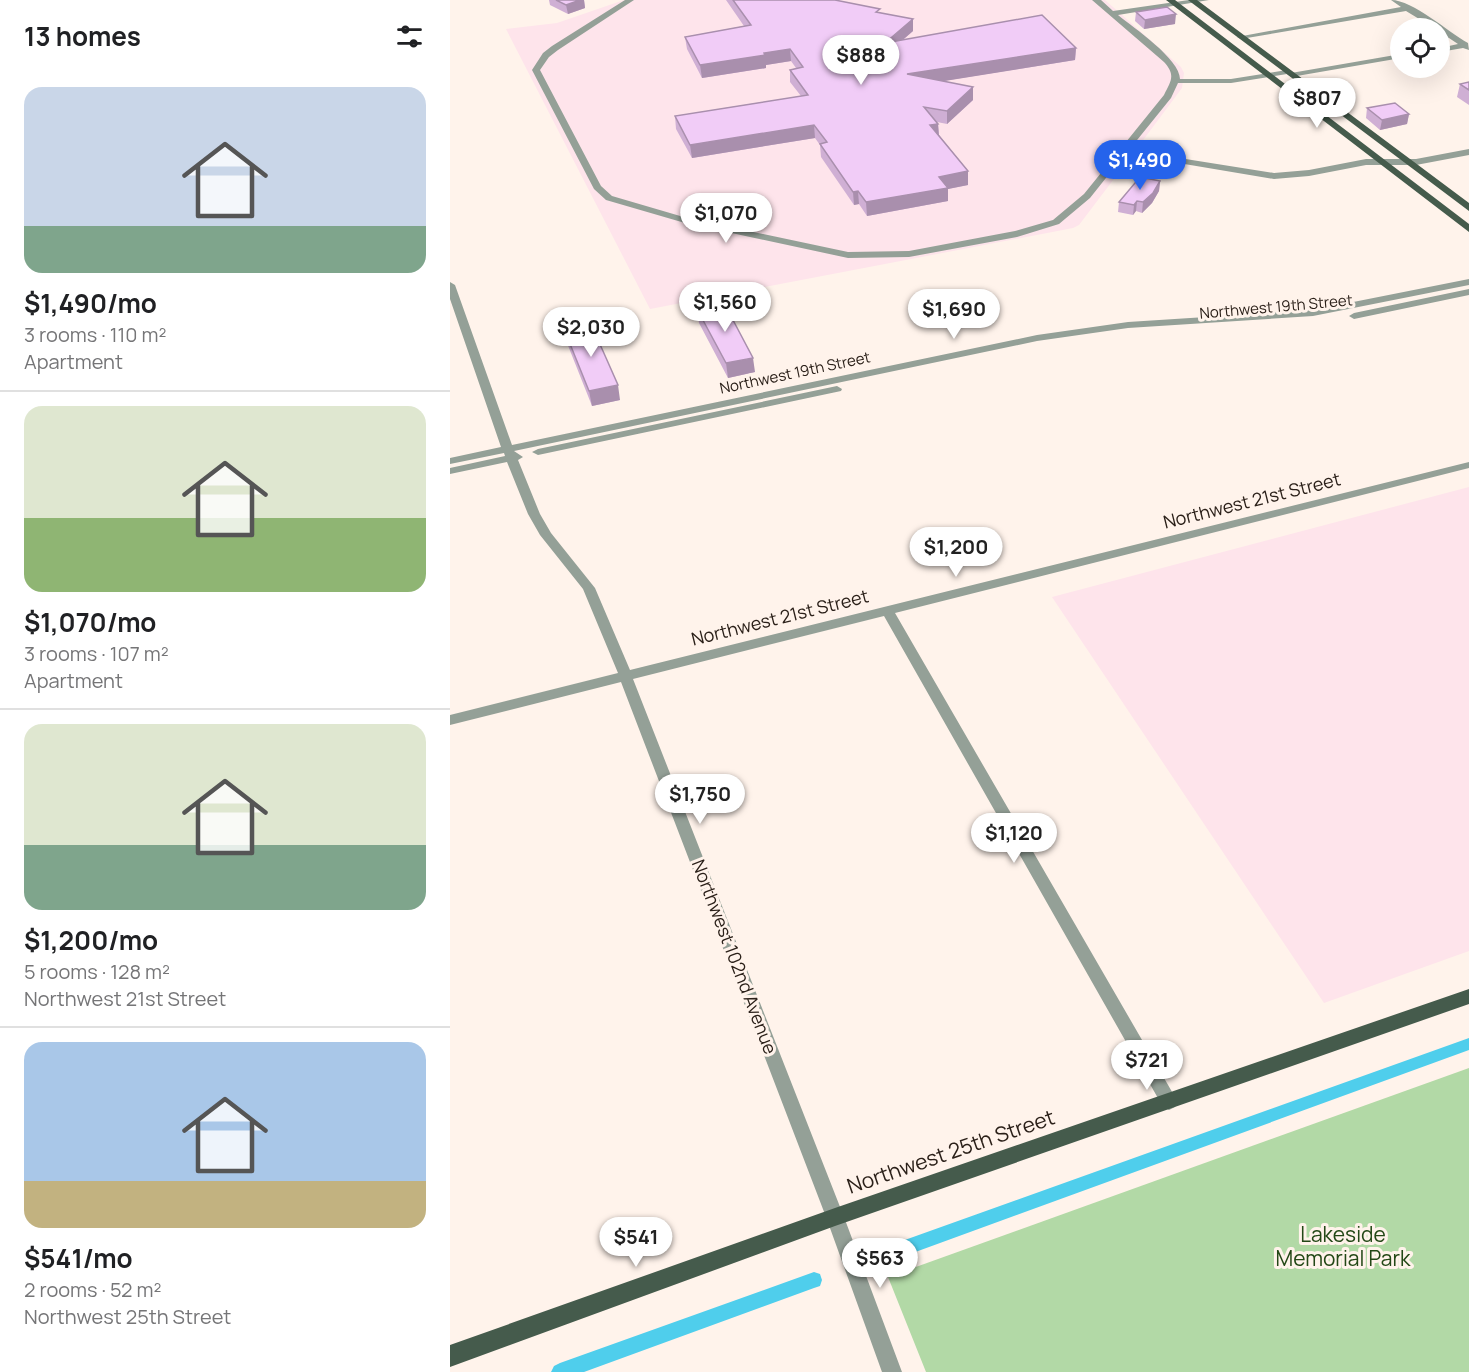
<!DOCTYPE html>
<meta charset="utf-8">
<style>
:root{--surface:#fff;--page:#f6f6f6;--text:#202124;--muted:#757577;--line:#e0e0e0;--accent:#2563eb}
body{margin:0;font-family:Manrope,sans-serif;background:var(--page);color:var(--text);height:100vh;display:flex;flex-direction:column;font-size:22px;white-space:nowrap}
*{box-sizing:border-box;margin:0}
p{font-size:20px;color:var(--muted)}
.icon{flex:none;width:33px;height:33px;fill:none;stroke:currentColor;stroke-width:2;stroke-linecap:round;stroke-linejoin:round}
.map{position:relative;flex:1;overflow:hidden}
.drawer{display:flex;flex-direction:column;background:var(--surface);width:450px}
.drawer>*{flex:none}
.controls{position:absolute;left:940px;top:18px;display:grid;gap:12px}
.controls a{display:grid;place-items:center;width:60px;height:60px;border-radius:50%;background:var(--surface);box-shadow:0 6px 24px #0002;font-size:30px}
.price{position:absolute;translate:-50% -51px;padding:0 14px;border-radius:21px;background:#fff;color:#222;font-size:20px;line-height:39px;filter:drop-shadow(0 2px 3px #0008)}
.price::after{content:'';position:absolute;left:50%;top:36px;width:18px;height:14px;margin-left:-9px;background:inherit;clip-path:polygon(0 0,100% 0,50% 100%)}
.price.current{background:var(--accent);color:#fff}
ul{padding:0;list-style:none}
li{display:grid;align-content:center;gap:12px;height:318px;padding:0 24px}
li+li{border-top:2px solid var(--line)}
li span{display:grid;place-items:center;height:186px;border-radius:18px;color:#555}
li>.icon{margin-inline-start:auto}
span .icon{width:108px;height:108px;fill:#fffc;stroke-width:1}
li b{font-size:26px}
h2{display:flex;justify-content:space-between;align-items:center;height:72px;padding:0 24px;font-size:26px}
main{display:flex;flex:1;min-height:0}
.map>svg:first-child{display:block}
.commercial{fill:#fee4eb}
.green{fill:#b2d9a6}
.lines{fill:none;stroke-linecap:round;stroke-linejoin:round}
.canal{fill:#4fceec;fill-rule:evenodd}
.minor{fill:#94a097;fill-rule:evenodd}
.major{fill:#455b4c;fill-rule:evenodd}
.wall{fill:#cfafd4}
.shaded-wall{fill:#a98fad}
.building{fill:#f1ccf7;stroke:#a98fad;stroke-width:1.5}
.labels{text-anchor:middle;stroke-width:6;stroke-linejoin:round;paint-order:stroke}
.far-street-label{font-size:15px;fill:#2b2019;stroke:#fff3eb}
.street-label{font-size:18px;fill:#2b2019;stroke:#fff3eb}
.near-street-label{font-size:21px;fill:#2b2019;stroke:#fff3eb}
.near-park-label{font-size:21px;fill:#234816;stroke:#fff3eb}
</style>
<main>
<section class="drawer">
<h2>13 homes<svg class="icon" aria-label="filters" viewBox="0 0 24 24"><path d="M4 7h16M4 17h16"/><circle cx="9" cy="7" r="2"/><circle cx="15" cy="17" r="2"/></svg></h2>
<ul>
<li><span style="background:linear-gradient(#c9d6e8 75%,#7fa58c 0)"><svg class="icon" aria-label="home" viewBox="0 0 24 24"><path d="M3 11l9-7 9 7M6 9v11h12V9"/></svg></span><div><b>$1,490/mo</b><p>3 rooms · 110 m²</p><p>Apartment</p></div></li>
<li><span style="background:linear-gradient(#dfe7d0 60%,#8fb573 0)"><svg class="icon" aria-label="home" viewBox="0 0 24 24"><path d="M3 11l9-7 9 7M6 9v11h12V9"/></svg></span><div><b>$1,070/mo</b><p>3 rooms · 107 m²</p><p>Apartment</p></div></li>
<li><span style="background:linear-gradient(#dfe7d0 65%,#7fa58c 0)"><svg class="icon" aria-label="home" viewBox="0 0 24 24"><path d="M3 11l9-7 9 7M6 9v11h12V9"/></svg></span><div><b>$1,200/mo</b><p>5 rooms · 128 m²</p><p>Northwest 21st Street</p></div></li>
<li><span style="background:linear-gradient(#a9c7e8 75%,#c2b280 0)"><svg class="icon" aria-label="home" viewBox="0 0 24 24"><path d="M3 11l9-7 9 7M6 9v11h12V9"/></svg></span><div><b>$541/mo</b><p>2 rooms · 52 m²</p><p>Northwest 25th Street</p></div></li>
</ul>
</section>
<div class="map">
<svg width="1019" height="1372" viewBox="0 0 1019 1372">
<rect width="100%" height="100%" fill="#fff3eb"/>
<!-- commercial -->
<path class="commercial" d="M 174,0 L 655,0 L 731,67 L 734,73 L 732,88 L 676,163 L 629,225 L 623,228 L 200,309 L 56,29 L 107,23 Z
M 1019,487 L 1019,951 L 874,1003 L 602,597 Z"/>
<!-- green -->
<path class="green" d="M 1019,1068 L 1019,1372 L 476,1372 L 438,1277 Z"/>
<g class="lines">
<!-- canal -->
<path class="canal" d="M 1019,1038 L 1019,1050 L 438,1262 L 432,1259 L 430,1254 L 432,1249 L 438,1246 Z
M 364,1272 L 370,1274 L 372,1280 L 370,1286 L 364,1288 L 134,1372 L 101,1372 L 104,1366 L 110,1363 Z"/>
<!-- minor -->
<path class="minor" d="M 175,0 L 184,0 L 108,50 L 99,57 L 90,70 L 151,186 L 162,196 L 237,218 L 398,252 L 459,251 L 565,231 L 603,220 L 634,194 L 714,95 C 721,81 726,75 714,62 L 642,0 L 651,0 L 663,11 L 739,0 L 759,0 L 668,15 C 684,28 730,59 730,79 L 781,79 L 837,70 L 841,73 L 951,54 L 951,58 L 841,77 L 837,74 L 781,83 L 728,83 L 721,98 L 679,150 L 824,173 L 859,170 L 916,159 L 966,159 L 1019,149 L 1019,155 L 966,165 L 916,165 L 859,176 L 824,179 L 675,154 L 640,198 L 609,224 L 567,237 L 459,257 L 398,258 L 235,223 L 156,200 L 144,189 L 82,70 L 93,53 L 102,46 Z
M 941,0 C 963,0 998,32 1018,43 L 1019,50 L 1013,48 L 990,52 L 990,48 L 1008,44 L 990,32 L 990,28 L 984,28 L 956,11 L 791,39 L 787,37 L 951,7 Z
M 1019,279 L 1019,285 L 863,316 L 678,328 L 587,341 L 64,451 L 73,457 L 68,460 L 90,514 L 101,533 L 145,588 L 180,670 L 1019,462 L 1019,468 L 445,613 L 725,1097 L 728,1102 L 725,1107 L 719,1110 L 713,1107 L 434,616 L 183,679 L 394,1217 L 452,1372 L 432,1372 L 376,1217 L 171,682 L 0,725 L 0,715 L 168,673 L 133,589 L 90,535 L 78,514 L 57,462 L 0,474 L 0,468 L 55,456 L 54,453 L 0,464 L 0,458 L 51,447 L 0,299 L 0,282 L 5,285 L 62,445 L 587,335 L 678,322 L 863,310 Z
M 1019,289 L 1019,295 L 904,319 L 899,316 L 904,313 Z
M 387,386 L 392,389 L 391,391 L 88,455 L 82,452 L 88,449 Z"/>
<!-- major -->
<path class="major" d="M 716,0 L 725,0 L 1019,224 L 1019,232 Z
M 738,0 L 747,0 L 1019,203 L 1019,211 Z
M 1019,989 L 1019,1004 L 385,1226 L 0,1367 L 0,1345 L 385,1208 Z"/>
</g>
<!-- wall -->
<path class="wall" d="M 99,0 L 134,0 L 135,8 L 118,14 L 100,5 Z
M 276,0 L 385,0 L 430,13 L 463,19 L 463,31 L 454,39 L 626,48 L 625,60 L 493,81 L 523,100 L 497,124 L 487,122 L 488,124 L 489,135 L 518,171 L 518,185 L 498,189 L 498,201 L 417,216 L 409,204 L 404,205 L 371,157 L 370,145 L 365,138 L 242,158 L 226,129 L 225,116 L 351,96 L 340,82 L 340,70 L 346,68 L 341,61 L 316,65 L 316,68 L 252,78 L 237,49 L 235,37 L 294,26 Z
M 686,12 L 725,24 L 694,29 L 685,21 Z
M 1019,82 L 1019,105 L 1007,97 L 1010,84 Z
M 917,108 L 959,114 L 957,124 L 930,130 L 916,118 Z
M 710,181 L 709,191 L 702,203 L 692,213 L 686,211 L 683,215 L 668,212 L 669,202 Z
M 247,309 L 305,372 L 278,378 L 249,323 Z
M 114,329 L 170,400 L 142,406 L 117,343 Z"/>
<!-- shaded-wall -->
<path class="shaded-wall" d="M 130,0 L 134,0 L 135,8 L 118,14 L 116,5 Z
M 726,14 L 725,24 L 694,29 L 695,20 Z
M 463,19 L 463,31 L 435,55 L 435,43 Z
M 626,48 L 625,60 L 457,87 L 457,74 Z
M 340,49 L 341,61 L 316,65 L 316,68 L 252,78 L 250,65 L 314,53 Z
M 523,87 L 523,100 L 497,124 L 497,111 Z
M 959,114 L 957,124 L 930,130 L 932,120 Z
M 488,124 L 489,137 L 480,125 Z
M 364,125 L 365,138 L 242,158 L 240,145 Z
M 518,171 L 518,185 L 498,189 L 498,201 L 417,216 L 416,202 L 489,177 Z
M 710,181 L 709,191 L 702,203 L 692,213 L 693,202 Z
M 408,191 L 409,204 L 404,205 L 403,192 Z
M 687,201 L 686,211 L 683,215 L 684,205 Z
M 303,358 L 305,372 L 278,378 L 276,363 Z
M 168,385 L 170,400 L 142,406 L 139,391 Z"/>
<!-- building -->
<path class="building" d="M 106,0 L 130,0 L 116,5 Z
M 283,0 L 385,0 L 430,9 L 426,12 L 463,19 L 435,43 L 592,15 L 626,48 L 457,74 L 523,87 L 497,111 L 474,107 L 488,124 L 480,125 L 518,171 L 489,177 L 498,188 L 416,202 L 408,191 L 403,192 L 370,144 L 377,142 L 364,125 L 240,145 L 225,116 L 358,95 L 340,70 L 353,67 L 340,49 L 314,53 L 315,55 L 250,65 L 235,37 L 301,25 Z
M 717,7 L 726,14 L 695,20 L 686,12 Z
M 1019,82 L 1019,90 L 1010,84 Z
M 945,103 L 959,114 L 932,120 L 917,108 Z
M 690,177 L 710,181 L 703,193 L 693,202 L 687,201 L 684,205 L 669,202 Z
M 274,303 L 303,358 L 276,363 L 247,309 Z
M 141,324 L 168,385 L 139,391 L 114,329 Z"/>
<g class="labels">
<!-- far-street labels -->
<g class="far-street-label">
<text transform="translate(826 307) rotate(-5)" y="5">Northwest 19th Street</text>
<text transform="translate(345 373) rotate(-12)" y="5">Northwest 19th Street</text>
</g>
<!-- street labels -->
<g class="street-label">
<text transform="translate(802 501) rotate(-14)" y="6">Northwest 21st Street</text>
<text transform="translate(330 618) rotate(-14)" y="6">Northwest 21st Street</text>
<text transform="translate(284 957) rotate(69)" y="6">Northwest 102nd Avenue</text>
</g>
<!-- near-street labels -->
<g class="near-street-label">
<text transform="translate(501 1152) rotate(-19)" y="7">Northwest 25th Street</text>
</g>
<!-- near-park labels -->
<g class="near-park-label">
<text x="893" y="1242">Lakeside<tspan x="893" dy="24">Memorial Park</tspan></text>
</g>
</g>
</svg>
<div class="controls">
<a><svg class="icon" aria-label="locate" viewBox="0 0 24 24"><circle cx="12" cy="12" r="6"/><path d="M12 2v4M12 18v4M2 12h4M18 12h4"/></svg></a>
</div>
<b class="price" style="left:411px;top:86px">$888</b>
<b class="price" style="left:867px;top:129px">$807</b>
<b class="price current" style="left:690px;top:191px">$1,490</b>
<b class="price" style="left:276px;top:244px">$1,070</b>
<b class="price" style="left:275px;top:333px">$1,560</b>
<b class="price" style="left:504px;top:340px">$1,690</b>
<b class="price" style="left:141px;top:358px">$2,030</b>
<b class="price" style="left:506px;top:578px">$1,200</b>
<b class="price" style="left:250px;top:825px">$1,750</b>
<b class="price" style="left:564px;top:864px">$1,120</b>
<b class="price" style="left:697px;top:1091px">$721</b>
<b class="price" style="left:186px;top:1268px">$541</b>
<b class="price" style="left:430px;top:1289px">$563</b>
</div>
</main>
